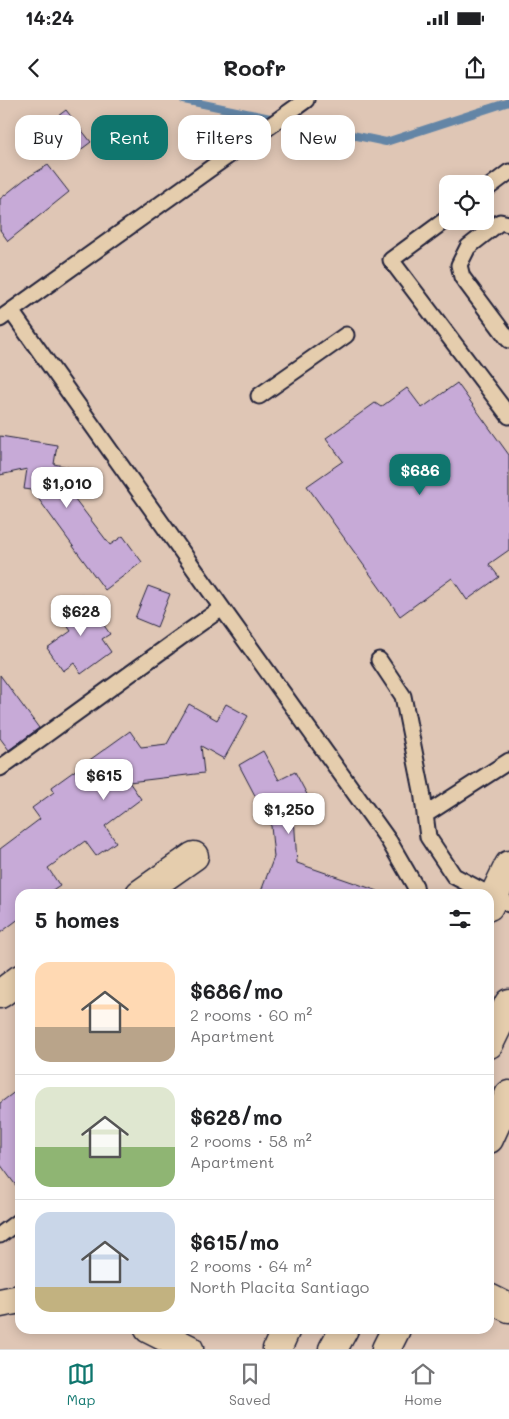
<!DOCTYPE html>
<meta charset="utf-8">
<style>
:root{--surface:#fff;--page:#f6f6f6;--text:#202124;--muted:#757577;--line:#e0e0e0;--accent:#0f766e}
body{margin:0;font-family:Mali,sans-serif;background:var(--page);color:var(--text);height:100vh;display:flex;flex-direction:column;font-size:19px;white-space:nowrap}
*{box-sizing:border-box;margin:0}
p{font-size:16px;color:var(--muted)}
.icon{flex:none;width:28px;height:28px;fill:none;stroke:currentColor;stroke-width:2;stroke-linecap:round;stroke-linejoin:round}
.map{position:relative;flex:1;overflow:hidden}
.side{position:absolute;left:15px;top:789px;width:479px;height:445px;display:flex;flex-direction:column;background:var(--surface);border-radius:15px;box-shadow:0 2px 12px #0003}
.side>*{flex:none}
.top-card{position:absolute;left:15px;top:15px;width:480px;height:45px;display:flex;gap:10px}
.controls{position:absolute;left:439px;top:75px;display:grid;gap:10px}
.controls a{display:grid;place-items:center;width:55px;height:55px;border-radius:10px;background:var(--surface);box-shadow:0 2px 12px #0003;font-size:25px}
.price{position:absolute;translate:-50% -42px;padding:0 11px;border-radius:10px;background:#fff;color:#222;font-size:16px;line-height:32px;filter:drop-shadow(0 1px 2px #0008)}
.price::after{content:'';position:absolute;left:50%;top:30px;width:15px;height:11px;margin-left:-8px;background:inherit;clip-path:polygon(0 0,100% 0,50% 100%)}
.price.selected{background:var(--accent);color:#fff}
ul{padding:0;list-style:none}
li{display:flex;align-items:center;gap:15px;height:125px;padding:0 20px}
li+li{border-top:1px solid var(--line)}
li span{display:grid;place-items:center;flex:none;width:140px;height:100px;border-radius:15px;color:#555}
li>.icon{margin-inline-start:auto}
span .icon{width:60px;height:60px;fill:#fffc;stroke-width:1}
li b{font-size:21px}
h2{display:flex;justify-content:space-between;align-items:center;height:60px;padding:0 20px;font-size:21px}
.pill{padding:0 18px;border-radius:15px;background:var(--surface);box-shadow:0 2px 12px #0003;font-size:18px;line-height:45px}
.pill.selected{background:var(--accent);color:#fff}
.status{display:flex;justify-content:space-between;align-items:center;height:35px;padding:0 25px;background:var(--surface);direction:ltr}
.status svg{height:14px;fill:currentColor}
header{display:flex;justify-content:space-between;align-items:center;height:65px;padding:0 20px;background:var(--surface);font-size:22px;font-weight:700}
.dock{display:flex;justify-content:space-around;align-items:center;height:70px;border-top:1px solid var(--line);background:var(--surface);font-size:14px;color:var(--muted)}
.dock a{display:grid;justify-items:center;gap:2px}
.dock .selected{color:var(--accent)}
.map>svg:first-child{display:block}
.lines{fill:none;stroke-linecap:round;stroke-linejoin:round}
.stream{stroke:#6385a6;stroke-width:8}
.building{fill:#c7aad7;stroke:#22223b}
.lane-casing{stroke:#22223b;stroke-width:19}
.street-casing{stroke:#22223b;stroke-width:31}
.secondary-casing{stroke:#22223b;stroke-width:31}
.lane{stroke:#e5cdad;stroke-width:15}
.street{stroke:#e5cdad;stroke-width:28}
.secondary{stroke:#e5cdad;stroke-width:28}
</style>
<div class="status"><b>14:24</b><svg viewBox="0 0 49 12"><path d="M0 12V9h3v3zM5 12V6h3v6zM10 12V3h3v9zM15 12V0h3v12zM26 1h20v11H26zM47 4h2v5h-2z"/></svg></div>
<header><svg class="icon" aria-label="back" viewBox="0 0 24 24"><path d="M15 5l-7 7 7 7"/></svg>Roofr<svg class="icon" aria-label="share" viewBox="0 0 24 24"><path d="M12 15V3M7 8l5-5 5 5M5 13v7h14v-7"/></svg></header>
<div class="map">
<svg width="509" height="1249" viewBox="0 0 509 1249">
<rect width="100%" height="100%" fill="#dfc6b5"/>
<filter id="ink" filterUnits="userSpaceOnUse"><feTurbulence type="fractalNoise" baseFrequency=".02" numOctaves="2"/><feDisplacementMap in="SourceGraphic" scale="10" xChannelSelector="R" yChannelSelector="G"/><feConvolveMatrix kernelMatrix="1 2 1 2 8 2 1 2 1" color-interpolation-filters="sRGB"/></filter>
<g filter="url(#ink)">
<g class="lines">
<!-- stream -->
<path class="stream" d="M 184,0 L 386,42 L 509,2"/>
</g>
<!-- building -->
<path class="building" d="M 66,10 L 91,42 L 67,60 L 42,28 Z
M 48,65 L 69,92 L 8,141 L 0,130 L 0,99 L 25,79 Z
M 457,283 L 509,355 L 509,450 L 489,464 L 499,477 L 467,500 L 452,478 L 400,516 L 307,386 L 343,361 L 326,338 L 375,303 L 381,307 L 407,288 L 422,308 Z
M 0,336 L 57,345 L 54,364 L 68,367 L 65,386 L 110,445 L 123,436 L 142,462 L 105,490 L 32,390 L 24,389 L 27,369 L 0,375 Z
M 148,486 L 170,494 L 157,527 L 135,518 Z
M 82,494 L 110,534 L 102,539 L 111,552 L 81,574 L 74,563 L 63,571 L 47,548 L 71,531 L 58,512 Z
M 0,575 L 39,628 L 9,650 L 0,638 Z
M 189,604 L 217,620 L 226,604 L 248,616 L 224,659 L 201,646 L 204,673 L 129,682 L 141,699 L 105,726 L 116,742 L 96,756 L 85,741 L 48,768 L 60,786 L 48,794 L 20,794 L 20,818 L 0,833 L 0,749 L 40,719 L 32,708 L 54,692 L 52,687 L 130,631 L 141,647 L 167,644 Z
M 263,651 L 279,680 L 295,672 L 310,700 L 297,707 L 300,713 L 294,716 L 297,763 L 378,791 L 377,794 L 260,794 L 274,757 L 271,726 L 239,665 Z
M 20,988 L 20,1091 L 0,1064 L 0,1003 Z"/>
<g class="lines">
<defs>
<path id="lane" d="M 485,90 L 509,72
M 448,118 L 391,160 L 509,316
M 509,124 L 500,122 L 468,147 L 459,165 L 462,177 L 509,240
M 11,211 L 222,508 L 389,741 L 415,786 L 416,794
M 0,219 L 306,0
M 259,296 L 346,235
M 379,560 L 403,596 L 422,691 L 428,737 L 454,776 L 488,794
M 0,668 L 185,534 L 222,508
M 425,715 L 509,661
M 489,794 L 509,804
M 0,1135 L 20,1120"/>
<path id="street" d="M 140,794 L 194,756
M 0,894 L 20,879
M 489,1039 L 509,995
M 489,1198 L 509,1208
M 0,1203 L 20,1199
M 149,1229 L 189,1249
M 386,1249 L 396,1229"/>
<path id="secondary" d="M 489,806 L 509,765
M 489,944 L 509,903
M 277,1249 L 286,1229
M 333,1249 L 344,1229"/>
</defs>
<!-- lane casing -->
<use href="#lane" class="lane-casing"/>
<!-- street casing -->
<use href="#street" class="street-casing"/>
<!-- secondary casing -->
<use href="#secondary" class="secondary-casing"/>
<!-- lane -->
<use href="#lane" class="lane"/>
<!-- street -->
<use href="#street" class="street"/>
<!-- secondary -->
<use href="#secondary" class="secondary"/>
</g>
</g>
</svg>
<div class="controls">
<a><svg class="icon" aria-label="locate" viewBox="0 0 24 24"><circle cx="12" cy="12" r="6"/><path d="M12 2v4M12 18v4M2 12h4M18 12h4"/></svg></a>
</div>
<b class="price selected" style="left:420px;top:396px">$686</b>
<b class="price" style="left:67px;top:409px">$1,010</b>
<b class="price" style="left:81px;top:537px">$628</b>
<b class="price" style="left:104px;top:701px">$615</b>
<b class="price" style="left:289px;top:735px">$1,250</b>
<div class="top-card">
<a class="pill">Buy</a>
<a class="pill selected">Rent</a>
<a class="pill">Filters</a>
<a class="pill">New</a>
</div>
<section class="side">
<h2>5 homes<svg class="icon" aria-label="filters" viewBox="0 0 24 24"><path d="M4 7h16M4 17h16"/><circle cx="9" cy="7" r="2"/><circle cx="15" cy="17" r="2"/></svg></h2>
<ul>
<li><span style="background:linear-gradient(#ffd9b3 65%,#b9a48a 0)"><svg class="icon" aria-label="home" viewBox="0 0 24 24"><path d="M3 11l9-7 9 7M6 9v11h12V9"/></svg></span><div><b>$686/mo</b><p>2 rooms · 60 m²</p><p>Apartment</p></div></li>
<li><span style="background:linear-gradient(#dfe7d0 60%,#8fb573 0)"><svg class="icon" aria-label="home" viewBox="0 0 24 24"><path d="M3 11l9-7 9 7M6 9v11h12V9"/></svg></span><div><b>$628/mo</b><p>2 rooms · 58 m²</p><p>Apartment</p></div></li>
<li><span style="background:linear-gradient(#c9d6e8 75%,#c2b280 0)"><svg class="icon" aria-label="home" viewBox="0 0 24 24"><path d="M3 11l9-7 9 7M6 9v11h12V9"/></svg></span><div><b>$615/mo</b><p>2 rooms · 64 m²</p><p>North Placita Santiago</p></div></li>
</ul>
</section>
</div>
<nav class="dock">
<a class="selected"><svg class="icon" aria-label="map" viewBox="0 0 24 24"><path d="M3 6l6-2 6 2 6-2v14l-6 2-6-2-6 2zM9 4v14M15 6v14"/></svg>Map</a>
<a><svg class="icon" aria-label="saved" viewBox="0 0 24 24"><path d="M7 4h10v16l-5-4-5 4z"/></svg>Saved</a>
<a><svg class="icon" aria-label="home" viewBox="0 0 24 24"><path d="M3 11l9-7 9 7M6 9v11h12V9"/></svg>Home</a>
</nav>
